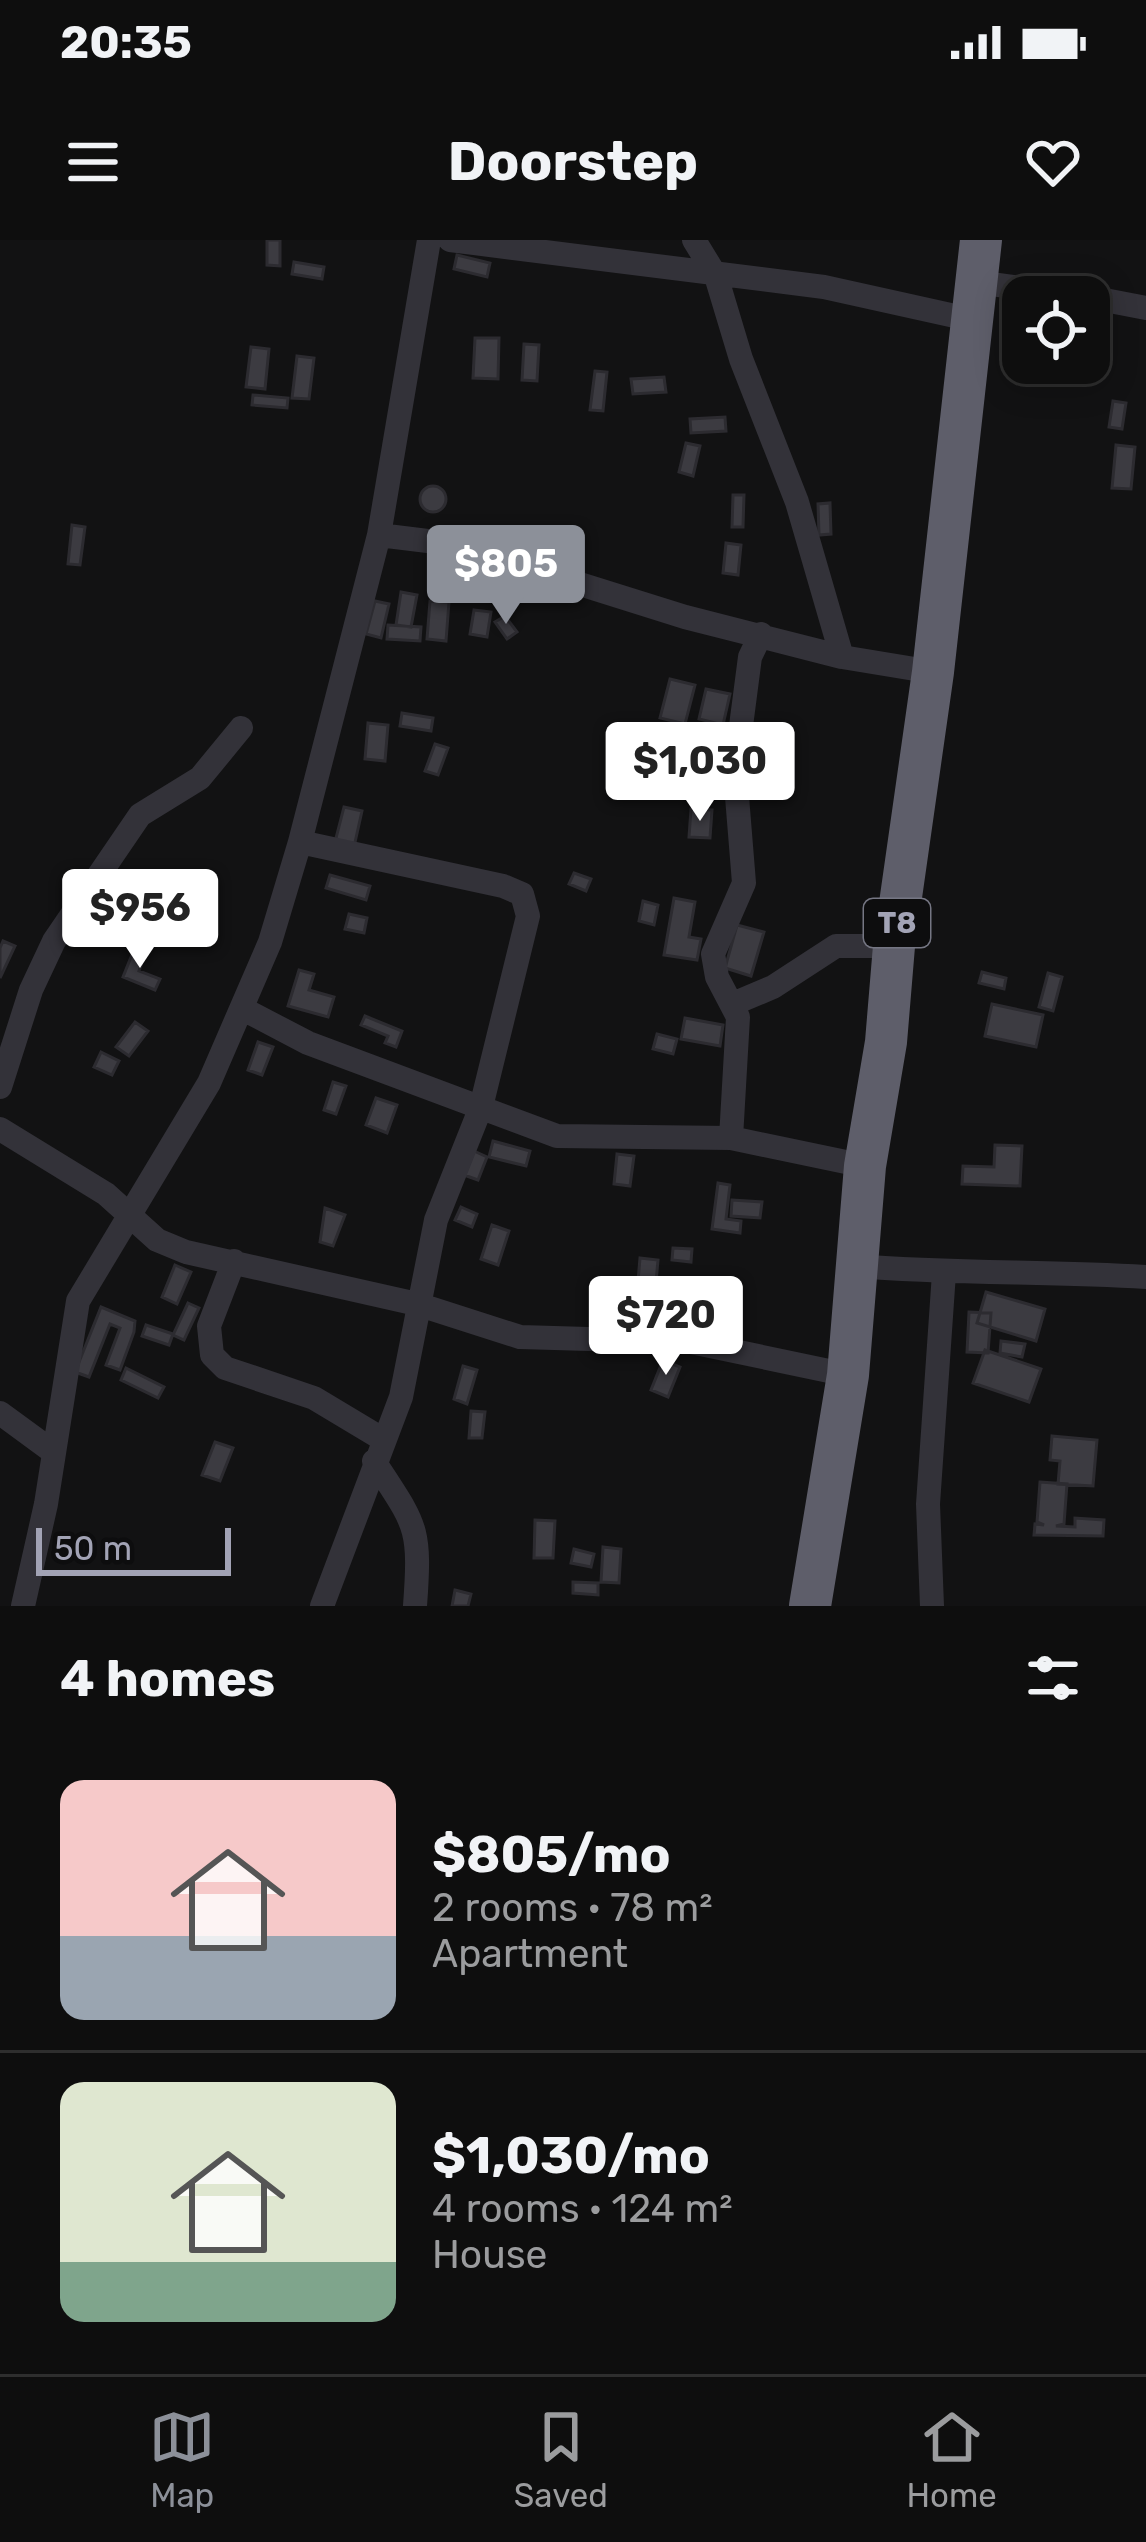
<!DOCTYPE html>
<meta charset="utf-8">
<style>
:root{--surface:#0e0e0e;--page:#171717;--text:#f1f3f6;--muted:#9b9c9e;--line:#2e2e2e;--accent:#8c9099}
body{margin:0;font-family:Rubik,sans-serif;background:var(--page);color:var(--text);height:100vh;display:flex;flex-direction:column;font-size:45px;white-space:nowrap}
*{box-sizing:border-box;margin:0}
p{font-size:39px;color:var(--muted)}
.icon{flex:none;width:66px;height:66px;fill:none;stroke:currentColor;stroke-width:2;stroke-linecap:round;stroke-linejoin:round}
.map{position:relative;height:1366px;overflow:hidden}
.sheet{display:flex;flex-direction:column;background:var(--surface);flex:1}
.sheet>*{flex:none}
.tools{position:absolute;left:1002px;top:36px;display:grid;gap:24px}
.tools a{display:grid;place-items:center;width:108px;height:108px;border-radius:24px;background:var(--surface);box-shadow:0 6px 30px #0003,0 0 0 3px var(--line);font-size:60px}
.scale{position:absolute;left:36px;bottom:30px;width:195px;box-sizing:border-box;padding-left:12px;border:6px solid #a2a3b5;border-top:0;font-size:33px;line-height:42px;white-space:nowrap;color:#a2a3b5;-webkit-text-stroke:9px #0d0d0e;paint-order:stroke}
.price{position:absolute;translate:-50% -102px;padding:0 27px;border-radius:12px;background:#fff;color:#222;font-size:39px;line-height:78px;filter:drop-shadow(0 3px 6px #0008)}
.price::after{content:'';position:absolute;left:50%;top:72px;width:36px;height:27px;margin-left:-18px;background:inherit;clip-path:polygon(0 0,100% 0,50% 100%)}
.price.active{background:var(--accent);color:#fff}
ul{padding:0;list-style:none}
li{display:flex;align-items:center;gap:36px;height:300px;padding:0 60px}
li+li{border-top:3px solid var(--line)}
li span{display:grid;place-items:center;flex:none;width:336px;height:240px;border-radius:24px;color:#555}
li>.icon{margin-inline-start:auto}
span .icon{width:144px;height:144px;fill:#fffc;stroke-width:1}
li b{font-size:51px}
h2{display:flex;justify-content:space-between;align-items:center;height:144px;padding:0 60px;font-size:51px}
.status{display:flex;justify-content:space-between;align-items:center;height:84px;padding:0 60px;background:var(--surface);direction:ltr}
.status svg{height:33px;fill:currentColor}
header{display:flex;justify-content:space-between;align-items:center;height:156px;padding:0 60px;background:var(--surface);font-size:54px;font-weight:700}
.tabs{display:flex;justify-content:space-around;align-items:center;height:168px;border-top:3px solid var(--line);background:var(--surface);font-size:33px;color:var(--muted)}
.tabs a{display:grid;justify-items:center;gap:6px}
.tabs .active{color:var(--accent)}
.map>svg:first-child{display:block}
.building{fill:#3c3b41;stroke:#2c2b30;stroke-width:3}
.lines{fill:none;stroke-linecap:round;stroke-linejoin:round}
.street{stroke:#333239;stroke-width:24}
.highway{stroke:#5e5e6a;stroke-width:42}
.labels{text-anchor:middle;stroke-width:9;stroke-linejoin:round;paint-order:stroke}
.shield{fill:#0d0d0e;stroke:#757683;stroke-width:3}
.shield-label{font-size:30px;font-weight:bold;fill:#a2a3b5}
</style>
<div class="status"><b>20:35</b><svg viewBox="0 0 49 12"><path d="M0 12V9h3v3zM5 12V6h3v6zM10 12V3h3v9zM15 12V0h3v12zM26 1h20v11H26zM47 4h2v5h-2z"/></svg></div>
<header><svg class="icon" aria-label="menu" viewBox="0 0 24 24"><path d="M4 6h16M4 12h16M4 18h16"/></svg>Doorstep<svg class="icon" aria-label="heart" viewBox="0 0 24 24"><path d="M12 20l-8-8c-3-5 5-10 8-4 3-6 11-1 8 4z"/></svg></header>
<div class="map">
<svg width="1146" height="1366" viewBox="0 0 1146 1366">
<rect width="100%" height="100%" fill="#121213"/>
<!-- building -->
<path class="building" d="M 267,0 L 280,0 L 280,26 L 267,25 Z
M 457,15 L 490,23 L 487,37 L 454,29 Z
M 294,22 L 324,27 L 322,39 L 292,34 Z
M 475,98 L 499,98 L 498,139 L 473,138 Z
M 524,104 L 539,105 L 537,141 L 522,140 Z
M 251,107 L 269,109 L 265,149 L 246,147 Z
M 297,116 L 314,118 L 309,159 L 292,158 Z
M 595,131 L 607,132 L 603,171 L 590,170 Z
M 664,137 L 666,152 L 633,154 L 631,139 Z
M 253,155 L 288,158 L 287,168 L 252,165 Z
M 1113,161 L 1126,163 L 1122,189 L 1109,187 Z
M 725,177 L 726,191 L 691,193 L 690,179 Z
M 686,203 L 700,206 L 693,236 L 679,232 Z
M 1116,205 L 1135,207 L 1131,249 L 1112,248 Z
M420 259a13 13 0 1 1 26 0a13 13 0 1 1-26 0Z
M 733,255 L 744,255 L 743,287 L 732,287 Z
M 830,263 L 831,294 L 819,295 L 818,264 Z
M 72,285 L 85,287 L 80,325 L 68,324 Z
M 726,303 L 741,305 L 738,335 L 723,333 Z
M 401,352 L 417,355 L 411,387 L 396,385 Z
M 375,361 L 389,364 L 381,398 L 366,394 Z
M 430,361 L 449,362 L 446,401 L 427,399 Z
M 474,370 L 491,372 L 487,397 L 470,394 Z
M 505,376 L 517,392 L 507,399 L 495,382 Z
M 388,385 L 421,387 L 420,401 L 387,399 Z
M 670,439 L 695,445 L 685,484 L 660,478 Z
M 706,449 L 730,454 L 723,485 L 699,479 Z
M 402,473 L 433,478 L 431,491 L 400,486 Z
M 368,483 L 388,485 L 385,521 L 365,519 Z
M 435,504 L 448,508 L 438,535 L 425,531 Z
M 759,519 L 781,524 L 776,543 L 754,537 Z
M 344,567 L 362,571 L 354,607 L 335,602 Z
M 691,569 L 712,570 L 710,598 L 689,597 Z
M 574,633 L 591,639 L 586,651 L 569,644 Z
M 330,635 L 370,646 L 366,660 L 326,648 Z
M 674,658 L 695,662 L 689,697 L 701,699 L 697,720 L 664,715 Z
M 643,661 L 658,665 L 654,685 L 639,681 Z
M 349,674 L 367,678 L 364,693 L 345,689 Z
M 737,685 L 764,692 L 751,736 L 725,728 Z
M 3,701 L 15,706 L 0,738 L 0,708 Z
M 135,707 L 146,712 L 139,731 L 160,739 L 155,750 L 123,737 Z
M 299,730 L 314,734 L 309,750 L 334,757 L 328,777 L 288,766 Z
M 982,732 L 1006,738 L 1004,749 L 979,743 Z
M 1048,733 L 1062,737 L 1053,771 L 1039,767 Z
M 992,764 L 1043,775 L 1036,807 L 985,796 Z
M 365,776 L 402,791 L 396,807 L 385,803 L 388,796 L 361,785 Z
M 685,778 L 723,785 L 720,806 L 681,799 Z
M 135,782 L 148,791 L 129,816 L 116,807 Z
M 657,794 L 677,799 L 673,814 L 653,809 Z
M 258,802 L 273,807 L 262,835 L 248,830 Z
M 101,812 L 119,821 L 112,835 L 94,827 Z
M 333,842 L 346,846 L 336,874 L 324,870 Z
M 376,858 L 397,865 L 387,893 L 366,885 Z
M 493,901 L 530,911 L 526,926 L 489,917 Z
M 995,905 L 1022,906 L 1020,946 L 962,944 L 963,926 L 994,927 Z
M 474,911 L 487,917 L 478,940 L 464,935 Z
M 617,914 L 634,916 L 630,946 L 614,944 Z
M 718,943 L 730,945 L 726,979 L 741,981 L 740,993 L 712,989 Z
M 732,960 L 762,962 L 760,978 L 731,976 Z
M 461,967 L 477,974 L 472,987 L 455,980 Z
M 325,968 L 345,975 L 333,1006 L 320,1002 Z
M 492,985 L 509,991 L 498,1025 L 481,1019 Z
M 673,1008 L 692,1009 L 691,1022 L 672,1020 Z
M 640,1018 L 658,1020 L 655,1054 L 637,1052 Z
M 175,1025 L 191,1032 L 177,1064 L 162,1057 Z
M 986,1052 L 1045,1069 L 1036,1101 L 977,1083 Z
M 188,1063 L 199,1068 L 184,1100 L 173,1095 Z
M 101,1067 L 135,1081 L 134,1092 L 120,1130 L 106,1125 L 120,1088 L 110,1084 L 89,1137 L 75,1132 Z
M 969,1072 L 991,1073 L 988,1113 L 967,1112 Z
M 146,1085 L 173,1094 L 169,1105 L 142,1096 Z
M 1001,1101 L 1025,1104 L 1022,1117 L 1000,1113 Z
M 985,1110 L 1041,1129 L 1029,1162 L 973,1143 Z
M 663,1120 L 680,1127 L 668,1157 L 651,1150 Z
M 463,1126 L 477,1130 L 467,1164 L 454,1159 Z
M 126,1128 L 164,1147 L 158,1158 L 121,1140 Z
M 471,1171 L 485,1172 L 482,1198 L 469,1198 Z
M 1052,1196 L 1097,1200 L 1093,1246 L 1058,1244 L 1060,1221 L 1050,1220 Z
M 215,1202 L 233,1208 L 220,1241 L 202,1235 Z
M 1040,1242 L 1067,1244 L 1064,1284 L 1056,1286 L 1075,1287 L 1075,1278 L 1104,1280 L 1103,1296 L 1034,1295 L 1035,1284 L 1044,1285 L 1037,1282 Z
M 535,1280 L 555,1281 L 553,1318 L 534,1318 Z
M 603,1307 L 621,1309 L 619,1343 L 601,1342 Z
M 574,1309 L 594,1314 L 591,1327 L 571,1323 Z
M 573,1342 L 598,1343 L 598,1355 L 573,1353 Z
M 455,1350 L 471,1354 L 468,1366 L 452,1366 Z"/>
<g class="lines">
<!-- street -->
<path class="street" d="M 450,0 L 824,47 L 973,80
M 694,0 L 716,36 L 741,119 L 797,262 L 842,417
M 976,42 L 1087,57
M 1089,57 L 1146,68
M 379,295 L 452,304 L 685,377 L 842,417 L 933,432
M 300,602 L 503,646 L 522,654 L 528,676 L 481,867 L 436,980 L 401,1157 L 322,1366
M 735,763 L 773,747 L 836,706 L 894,706
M 243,769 L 308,803 L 557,896 L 731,898 L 865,926
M 0,847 L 31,750 L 54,701 L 140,575 L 200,538 L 241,488
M 0,889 L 106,954 L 157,1000 L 186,1012 L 417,1064 L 520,1097 L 691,1102 L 848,1135
M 731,898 L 738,777 L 717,737 L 713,714 L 744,643 L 735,532 L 750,417 L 761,394
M 234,1021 L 209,1086 L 212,1115 L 225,1128 L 314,1158 L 384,1200
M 855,1026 C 952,1034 1049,1031 1146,1037
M 0,1173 L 52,1211
M 374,1221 C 416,1286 421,1285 415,1366
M 23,1366 L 46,1264 L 78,1061 L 209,843 L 270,702 L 300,602 L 379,295 L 429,0
M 932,1366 L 928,1264 L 944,1033"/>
<!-- highway -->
<path class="highway" d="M 810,1366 L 848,1135 L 865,926 L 886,802 L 894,706 L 933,432 L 981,0"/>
</g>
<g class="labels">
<!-- shield labels -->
<rect class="shield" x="864" y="659" width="66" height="48" rx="9"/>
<g class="shield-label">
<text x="897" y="693">T8</text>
</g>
</g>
</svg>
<div class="tools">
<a><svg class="icon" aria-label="locate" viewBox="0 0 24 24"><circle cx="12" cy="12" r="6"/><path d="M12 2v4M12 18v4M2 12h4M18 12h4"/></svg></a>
</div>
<div class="scale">50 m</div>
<b class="price active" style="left:506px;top:387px">$805</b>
<b class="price" style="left:700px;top:584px">$1,030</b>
<b class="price" style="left:140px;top:731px">$956</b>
<b class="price" style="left:666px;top:1138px">$720</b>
</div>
<section class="sheet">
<h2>4 homes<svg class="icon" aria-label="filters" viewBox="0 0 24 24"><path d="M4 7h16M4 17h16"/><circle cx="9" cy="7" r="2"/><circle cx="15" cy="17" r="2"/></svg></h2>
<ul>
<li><span style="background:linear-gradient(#f6c9c9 65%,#9aa5b1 0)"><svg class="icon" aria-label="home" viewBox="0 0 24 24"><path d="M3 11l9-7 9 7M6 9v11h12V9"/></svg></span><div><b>$805/mo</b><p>2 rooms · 78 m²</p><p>Apartment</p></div></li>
<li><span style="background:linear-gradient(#dfe7d0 75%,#7fa58c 0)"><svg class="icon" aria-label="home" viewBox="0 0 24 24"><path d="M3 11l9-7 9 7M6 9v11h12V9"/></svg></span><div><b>$1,030/mo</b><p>4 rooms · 124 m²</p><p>House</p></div></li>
</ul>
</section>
<nav class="tabs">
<a class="active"><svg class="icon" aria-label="map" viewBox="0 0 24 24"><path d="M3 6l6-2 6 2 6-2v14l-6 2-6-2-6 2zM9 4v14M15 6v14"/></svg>Map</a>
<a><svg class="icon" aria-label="saved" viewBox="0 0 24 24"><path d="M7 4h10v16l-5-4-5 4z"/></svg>Saved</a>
<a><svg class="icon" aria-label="home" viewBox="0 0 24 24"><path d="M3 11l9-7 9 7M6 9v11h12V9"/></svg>Home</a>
</nav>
